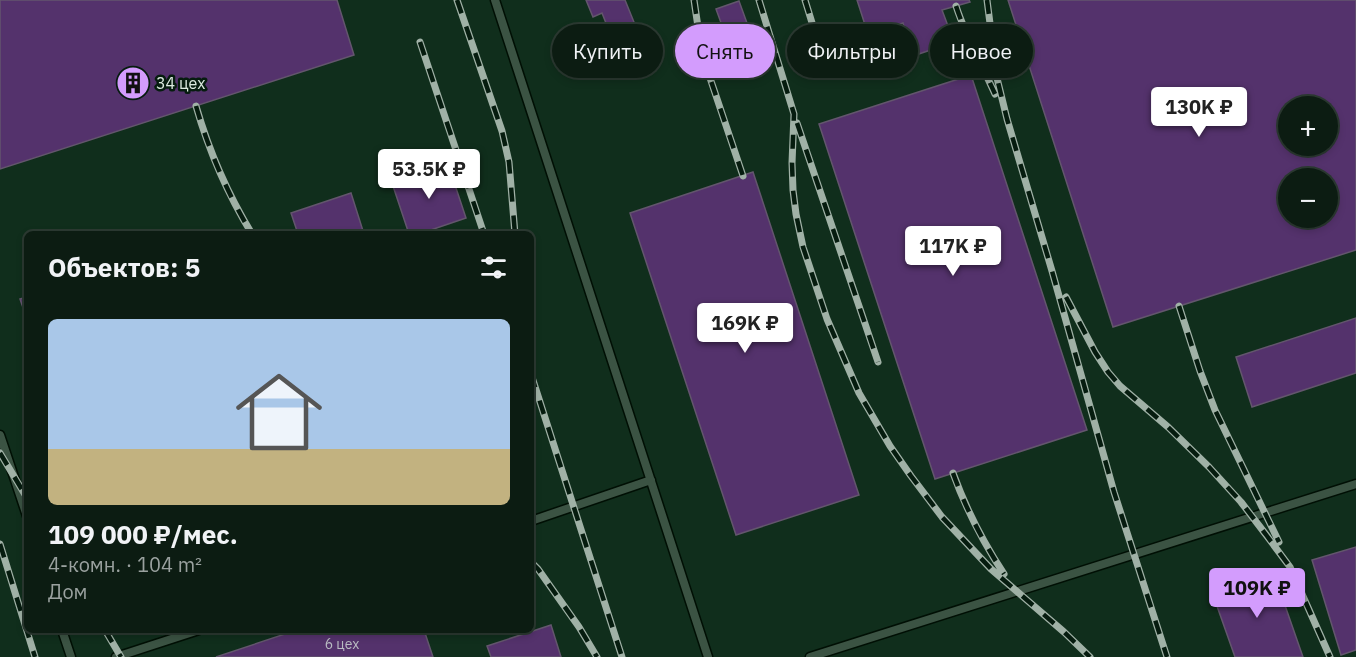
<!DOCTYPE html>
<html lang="ru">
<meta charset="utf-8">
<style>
:root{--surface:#0c1c12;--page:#1a2920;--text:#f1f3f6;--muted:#9aa19f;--line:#2c3a32;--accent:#d39cfd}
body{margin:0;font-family:"IBM Plex Sans",sans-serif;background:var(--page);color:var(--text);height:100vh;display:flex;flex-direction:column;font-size:22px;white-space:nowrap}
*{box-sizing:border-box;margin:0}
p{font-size:20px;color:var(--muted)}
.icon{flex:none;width:33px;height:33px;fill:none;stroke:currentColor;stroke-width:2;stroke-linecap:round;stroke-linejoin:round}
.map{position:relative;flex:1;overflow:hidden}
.details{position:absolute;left:24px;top:231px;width:510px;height:402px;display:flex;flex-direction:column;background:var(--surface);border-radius:9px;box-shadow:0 3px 9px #0003,0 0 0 2px var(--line)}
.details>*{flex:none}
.hud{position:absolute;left:552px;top:24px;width:570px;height:54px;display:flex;gap:12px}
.tools{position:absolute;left:1278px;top:96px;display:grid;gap:12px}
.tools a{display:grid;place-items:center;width:60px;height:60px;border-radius:50%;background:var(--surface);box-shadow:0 3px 9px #0003,0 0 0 2px var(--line);font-size:30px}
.price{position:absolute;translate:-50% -51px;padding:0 14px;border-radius:6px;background:#fff;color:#222;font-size:20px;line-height:39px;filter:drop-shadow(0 2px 3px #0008)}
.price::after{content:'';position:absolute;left:50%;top:36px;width:18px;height:14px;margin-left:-9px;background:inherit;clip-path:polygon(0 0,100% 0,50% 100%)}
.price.current{background:var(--accent);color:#111}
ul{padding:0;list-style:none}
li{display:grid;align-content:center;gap:12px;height:318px;padding:0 24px}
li+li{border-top:2px solid var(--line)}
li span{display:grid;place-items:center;height:186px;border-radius:9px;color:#555}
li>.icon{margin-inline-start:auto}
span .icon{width:108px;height:108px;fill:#fffc;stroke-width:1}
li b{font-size:26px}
h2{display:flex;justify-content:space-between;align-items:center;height:72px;padding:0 24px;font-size:26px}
.chip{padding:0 21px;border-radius:27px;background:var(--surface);box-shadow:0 3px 9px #0003,0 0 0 2px var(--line);font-size:21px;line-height:54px}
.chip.current{background:var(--accent);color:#111}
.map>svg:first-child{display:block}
.built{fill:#102e1c;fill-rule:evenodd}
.building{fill:#54326c;stroke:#63566d;stroke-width:1.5;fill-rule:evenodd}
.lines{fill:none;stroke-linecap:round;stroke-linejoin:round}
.service-casing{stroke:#000f04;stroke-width:11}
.service{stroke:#3b5343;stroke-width:8}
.rail-casing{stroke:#a0b1a6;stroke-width:7}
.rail{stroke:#061c0f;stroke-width:4.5;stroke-dasharray:14;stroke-linecap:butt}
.labels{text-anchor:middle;stroke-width:5;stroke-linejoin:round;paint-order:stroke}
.number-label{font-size:14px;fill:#b9bbc2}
.poi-label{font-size:16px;fill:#dbe9df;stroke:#061c0f;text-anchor:start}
</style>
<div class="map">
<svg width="1356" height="657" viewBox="0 0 1356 657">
<rect width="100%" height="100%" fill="#102618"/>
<!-- built -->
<path class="built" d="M 0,0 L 1356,0 L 1356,657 L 0,657 ZM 1288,106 L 1328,106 L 1328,146 L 1288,146 ZM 1288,178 L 1328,178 L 1328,218 L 1288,218 ZM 27,234 L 531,234 L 531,630 L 27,630 Z"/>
<!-- building -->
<path class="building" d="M 0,0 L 337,0 L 354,55 L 0,169 Z
M 586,0 L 625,0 L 640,37 L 615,46 L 602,13 L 593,17 Z
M 857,0 L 969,0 L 970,2 L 942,10 L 954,42 L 913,56 L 903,23 L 868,34 Z
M 1008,0 L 1356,0 L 1356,250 L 1113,327 ZM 1288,106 L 1328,106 L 1328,146 L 1288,146 ZM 1288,178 L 1328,178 L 1328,218 L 1288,218 Z
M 739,1 L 764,70 L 741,78 L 716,9 Z
M 971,75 L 1087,430 L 935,479 L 819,124 Z
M 448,164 L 466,218 L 419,234 L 409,234 L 392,183 Z
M 753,172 L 859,495 L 736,535 L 630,213 Z
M 351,193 L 364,234 L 298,234 L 291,213 Z
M 27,297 L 27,319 L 20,299 Z
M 1356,318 L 1356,373 L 1252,407 L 1236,357 Z
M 1356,547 L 1356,650 L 1341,655 L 1312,560 Z
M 1273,571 L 1303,657 L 1235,657 L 1212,592 Z
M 551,625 L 561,657 L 491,657 L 487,646 Z
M 297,630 L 424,630 L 433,657 L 216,657 Z"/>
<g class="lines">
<defs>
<path id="service" d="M 495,0 L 708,657
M 0,435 L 27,516
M 531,521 L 651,480
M 62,630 L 71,657
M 116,657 L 199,630
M 810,657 L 1356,484"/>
</defs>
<!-- service casing -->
<use href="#service" class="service-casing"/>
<!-- service -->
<use href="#service" class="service"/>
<defs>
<path id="rail" d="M 457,0 L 502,131 L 509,162 L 515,234
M 694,0 L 701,47 L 708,72 L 743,176
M 759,0 L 794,114 L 792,163 L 793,190 L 796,214 L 803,247 L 827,319 L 859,393 L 890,446 L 911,476 L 942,517 L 991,569 L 1064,632 L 1090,657
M 805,0 L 817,39
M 987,0 L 997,78 L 1007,119 L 1052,271 L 1114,492 L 1167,657
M 956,6 C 966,37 982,65 995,94
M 420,42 L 484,234
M 196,106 C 209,151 227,193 252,234
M 797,123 L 878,362
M 1066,297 L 1095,352 L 1108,372 L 1120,386 L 1168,427 L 1209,467 L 1241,502 L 1267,536 L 1290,567 L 1330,657
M 1179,306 L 1200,371 L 1215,410 L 1279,542
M 531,374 L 622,657
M 0,453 L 27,498
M 953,473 C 966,509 983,542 1004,574
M 0,544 L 35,657
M 531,562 L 538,569 L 579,627 L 597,657
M 105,630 L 121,657"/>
</defs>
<!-- rail casing -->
<use href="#rail" class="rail-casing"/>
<!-- rail -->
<use href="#rail" class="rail"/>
</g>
<!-- icons -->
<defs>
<symbol id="building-disc" viewBox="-11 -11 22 22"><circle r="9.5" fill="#d39cfd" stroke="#061c0f"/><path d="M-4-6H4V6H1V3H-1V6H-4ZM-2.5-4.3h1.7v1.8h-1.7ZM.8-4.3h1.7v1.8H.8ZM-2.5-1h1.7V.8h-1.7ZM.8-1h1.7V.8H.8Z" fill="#111"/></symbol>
</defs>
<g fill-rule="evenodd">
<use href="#building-disc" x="114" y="64" width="38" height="38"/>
</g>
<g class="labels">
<!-- number labels -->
<g class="number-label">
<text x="342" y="649">6 цех</text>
</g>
<!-- poi labels -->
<g class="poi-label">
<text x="156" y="89">34 цех</text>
</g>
</g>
</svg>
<div class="tools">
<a>+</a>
<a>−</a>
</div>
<b class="price" style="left:1199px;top:138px">130K ₽</b>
<b class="price" style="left:429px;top:200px">53.5K ₽</b>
<b class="price" style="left:953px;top:277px">117K ₽</b>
<b class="price" style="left:745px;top:354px">169K ₽</b>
<b class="price current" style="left:1257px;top:619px">109K ₽</b>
<div class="hud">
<a class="chip">Купить</a>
<a class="chip current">Снять</a>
<a class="chip">Фильтры</a>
<a class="chip">Новое</a>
</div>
<section class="details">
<h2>Объектов: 5<svg class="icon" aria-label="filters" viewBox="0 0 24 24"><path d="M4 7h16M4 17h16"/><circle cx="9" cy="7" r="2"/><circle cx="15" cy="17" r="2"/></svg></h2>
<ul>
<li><span style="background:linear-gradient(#a9c7e8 70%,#c2b280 0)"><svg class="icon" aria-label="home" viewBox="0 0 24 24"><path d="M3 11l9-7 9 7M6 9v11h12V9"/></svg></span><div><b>109 000 ₽/мес.</b><p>4-комн. · 104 m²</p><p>Дом</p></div></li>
</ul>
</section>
</div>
